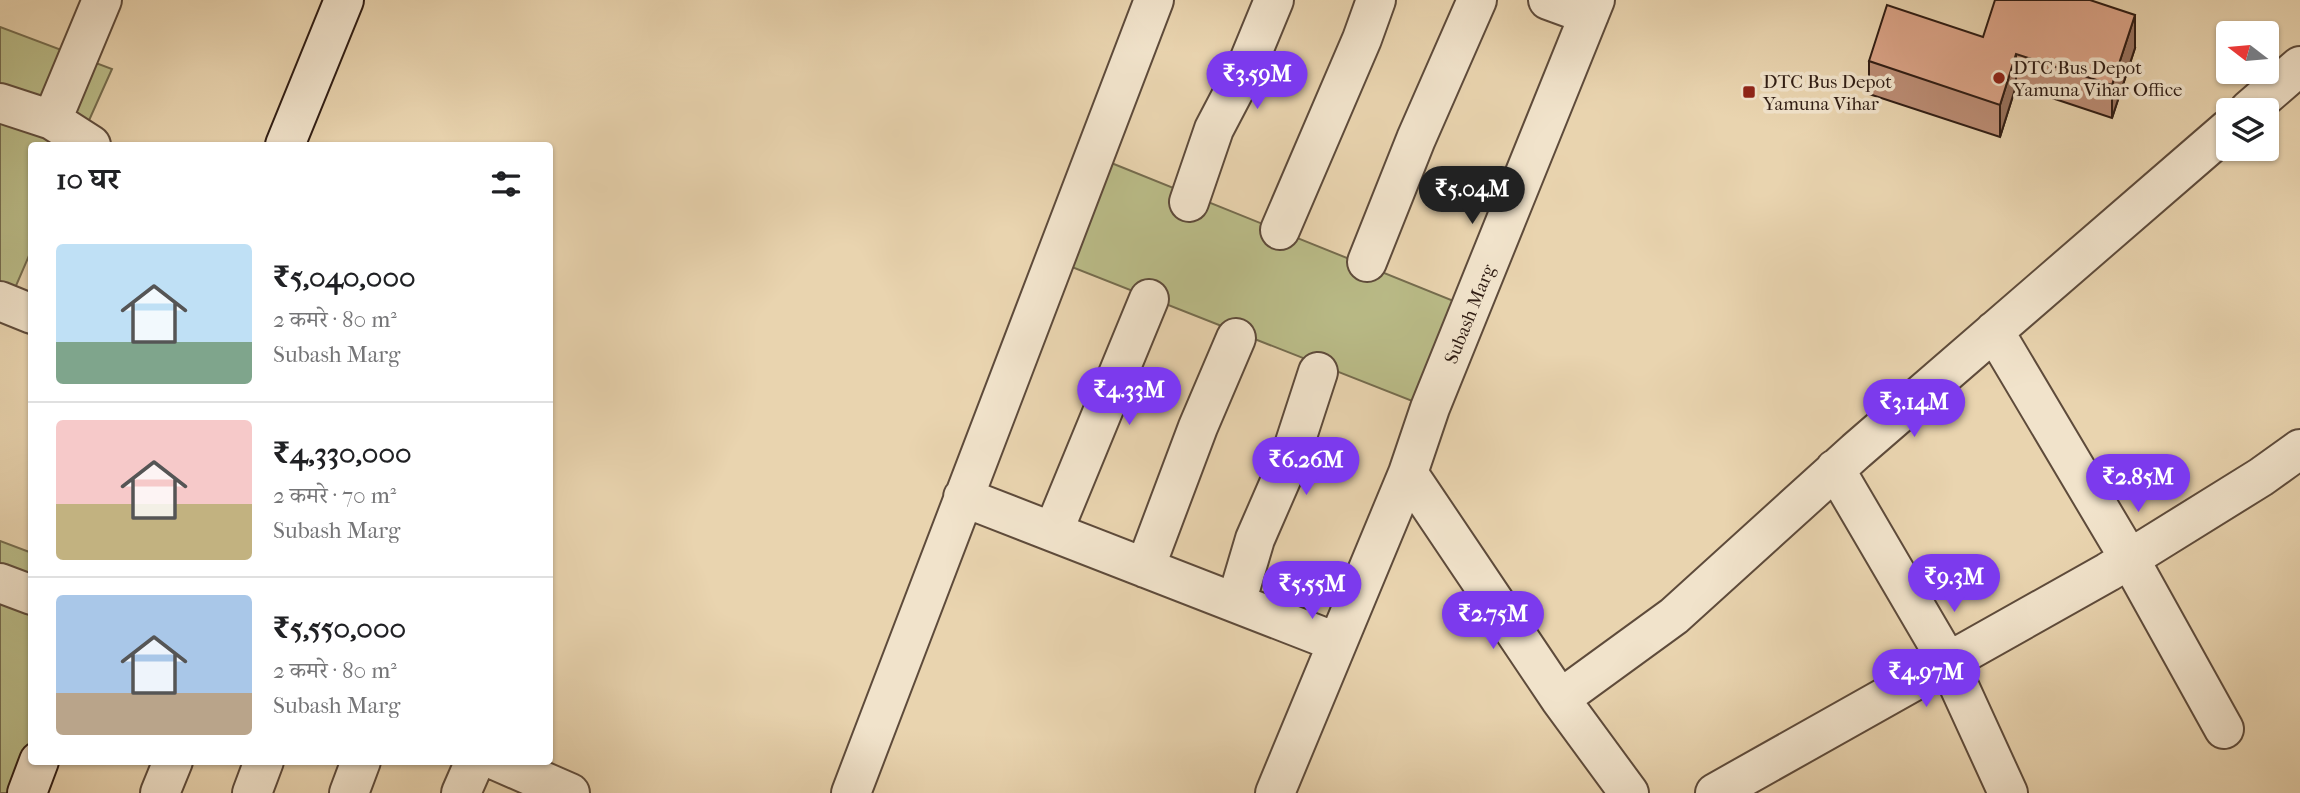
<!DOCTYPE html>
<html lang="hi">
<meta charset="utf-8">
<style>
:root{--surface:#fff;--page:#f2f2f2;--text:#202124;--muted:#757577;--line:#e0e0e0;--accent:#7c3aed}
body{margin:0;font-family:"IM FELL French Canon","Noto Serif Devanagari",serif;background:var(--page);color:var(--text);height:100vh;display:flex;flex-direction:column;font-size:26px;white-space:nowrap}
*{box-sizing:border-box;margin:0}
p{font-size:23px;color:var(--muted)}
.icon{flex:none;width:38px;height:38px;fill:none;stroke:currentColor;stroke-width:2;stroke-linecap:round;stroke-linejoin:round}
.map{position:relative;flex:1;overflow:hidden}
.drawer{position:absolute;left:28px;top:142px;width:525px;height:623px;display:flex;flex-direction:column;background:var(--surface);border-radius:7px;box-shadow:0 2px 5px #0004}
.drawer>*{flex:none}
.needle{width:46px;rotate:286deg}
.buttons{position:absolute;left:2216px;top:21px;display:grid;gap:14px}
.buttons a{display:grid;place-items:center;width:63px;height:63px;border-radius:7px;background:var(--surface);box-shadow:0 2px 5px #0004;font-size:35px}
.price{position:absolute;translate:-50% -60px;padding:0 16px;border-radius:24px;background:var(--accent);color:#fff;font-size:23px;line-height:46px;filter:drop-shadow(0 2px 4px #0008)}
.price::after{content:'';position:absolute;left:50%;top:42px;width:21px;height:16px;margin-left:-10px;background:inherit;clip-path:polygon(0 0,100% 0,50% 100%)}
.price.selected{background:#222;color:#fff}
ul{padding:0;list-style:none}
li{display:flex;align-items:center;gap:21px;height:175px;padding:0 28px}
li+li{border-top:2px solid var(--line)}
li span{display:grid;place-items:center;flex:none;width:196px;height:140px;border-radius:7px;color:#555}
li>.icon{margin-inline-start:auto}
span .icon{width:84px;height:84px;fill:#fffc;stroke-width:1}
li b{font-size:30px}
h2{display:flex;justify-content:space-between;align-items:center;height:84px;padding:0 28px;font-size:30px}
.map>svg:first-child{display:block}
.green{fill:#babc88;stroke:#756c4e;stroke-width:2}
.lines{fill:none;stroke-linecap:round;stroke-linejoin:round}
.street-casing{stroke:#5e4b3b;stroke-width:42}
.secondary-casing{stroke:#301d14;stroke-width:42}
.street{stroke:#f1e3cb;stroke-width:38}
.secondary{stroke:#f1e3cb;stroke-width:38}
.wall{fill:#bc8d75;stroke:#301d14;stroke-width:2}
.shaded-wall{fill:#99735f;stroke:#301d14;stroke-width:2}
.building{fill:#dba488;stroke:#301d14;stroke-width:2}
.poi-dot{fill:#8f2418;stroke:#f1e3cb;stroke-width:2.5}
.labels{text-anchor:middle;stroke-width:7;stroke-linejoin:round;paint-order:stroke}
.poi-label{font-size:19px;fill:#301d14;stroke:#f1e3cb;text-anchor:start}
.street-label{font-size:19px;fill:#301d14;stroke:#f1e3cb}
</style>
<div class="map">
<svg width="2300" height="793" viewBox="0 0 2300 793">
<rect width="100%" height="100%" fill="#e9d4af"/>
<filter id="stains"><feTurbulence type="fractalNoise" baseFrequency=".00286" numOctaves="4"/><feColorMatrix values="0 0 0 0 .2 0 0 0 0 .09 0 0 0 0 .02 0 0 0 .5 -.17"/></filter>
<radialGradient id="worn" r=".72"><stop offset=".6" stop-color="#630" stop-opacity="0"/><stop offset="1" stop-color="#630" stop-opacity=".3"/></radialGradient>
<!-- green -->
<path class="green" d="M 0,27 L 112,69 L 78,145 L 32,145 L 31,251 L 9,302 L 0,298 Z
M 1094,156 L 1471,308 L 1430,408 L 1054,260 Z
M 0,541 L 32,553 L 31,745 L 12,793 L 0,793 Z"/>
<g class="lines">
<defs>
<path id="street" d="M 1548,0 L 1589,15
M 0,103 L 52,120 L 91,145
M 2249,110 L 2300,66
M 52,120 L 102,0
M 1189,202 L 1214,129 L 1246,68 L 1274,0
M 1280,230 L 1362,39 L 1376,0
M 1367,262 L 1416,139 L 1477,0
M 0,301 L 32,314
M 1994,331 L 2129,558 L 2224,729
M 1835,469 L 1948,662 L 2008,793
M 1408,473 L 1560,699 L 1629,793
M 963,497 L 1336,642
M 1053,532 L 1149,299
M 1145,568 L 1198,427 L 1236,338
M 0,583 L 32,595
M 1236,603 L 1255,539 L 1289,461 L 1318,372
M 1560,699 L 1674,616 L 1856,451 L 2228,129
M 497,761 L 570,793
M 160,793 L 173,761
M 252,793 L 264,761
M 349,793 L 361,761
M 461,793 L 475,761
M 851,793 L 1154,0
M 1275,793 L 1408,473 L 1430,408 L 1595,0
M 1715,793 L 2108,572 L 2261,477 L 2300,449"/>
<path id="secondary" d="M 285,145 L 344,0
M 27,793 L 39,761"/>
</defs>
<!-- street casing -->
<use href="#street" class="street-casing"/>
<!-- secondary casing -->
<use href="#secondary" class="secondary-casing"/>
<!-- street -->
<use href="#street" class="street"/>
<!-- secondary -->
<use href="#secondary" class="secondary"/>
</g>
<!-- wall -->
<path class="wall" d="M 1983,37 L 2135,48 L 2112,118 L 2016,86 L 2000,137 L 1869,94 L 1869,61 Z"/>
<!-- shaded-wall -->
<path class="shaded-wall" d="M 2135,15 L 2135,48 L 2112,118 L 2112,85 Z
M 2016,54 L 2016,86 L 2000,137 L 2000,105 Z"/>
<!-- building -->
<path class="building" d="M 1995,0 L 2090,0 L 2135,15 L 2112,85 L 2016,54 L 2000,105 L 1869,61 L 1887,5 L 1983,37 Z"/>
<!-- markers -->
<g class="poi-dot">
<circle cx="1999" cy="78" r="7"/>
<rect x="1742" y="85" width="14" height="14" rx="3.5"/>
</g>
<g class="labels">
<!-- poi labels -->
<g class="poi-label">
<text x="2013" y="74">DTC Bus Depot<tspan x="2013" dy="22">Yamuna Vihar Office</tspan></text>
<text x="1763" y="88">DTC Bus Depot<tspan x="1763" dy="22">Yamuna Vihar</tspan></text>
</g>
<!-- street labels -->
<g class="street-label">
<text transform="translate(1469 314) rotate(-68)" y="7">Subash Marg</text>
</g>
</g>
<rect width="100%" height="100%" filter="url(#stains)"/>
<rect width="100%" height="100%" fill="url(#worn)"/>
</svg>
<div class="buttons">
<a><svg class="needle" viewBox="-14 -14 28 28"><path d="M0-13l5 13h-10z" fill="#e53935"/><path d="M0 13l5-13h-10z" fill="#757577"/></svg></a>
<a><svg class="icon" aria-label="layers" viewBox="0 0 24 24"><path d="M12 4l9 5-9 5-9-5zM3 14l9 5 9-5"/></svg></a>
</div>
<b class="price" style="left:1257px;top:111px">₹3.59M</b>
<b class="price selected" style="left:1472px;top:226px">₹5.04M</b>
<b class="price" style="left:1129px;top:427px">₹4.33M</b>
<b class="price" style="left:1914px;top:439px">₹3.14M</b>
<b class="price" style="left:1306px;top:497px">₹6.26M</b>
<b class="price" style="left:2138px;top:514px">₹2.85M</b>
<b class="price" style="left:1954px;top:614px">₹9.3M</b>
<b class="price" style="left:1312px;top:621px">₹5.55M</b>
<b class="price" style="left:1493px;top:651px">₹2.75M</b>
<b class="price" style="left:1926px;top:709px">₹4.97M</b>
<section class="drawer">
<h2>10 घर<svg class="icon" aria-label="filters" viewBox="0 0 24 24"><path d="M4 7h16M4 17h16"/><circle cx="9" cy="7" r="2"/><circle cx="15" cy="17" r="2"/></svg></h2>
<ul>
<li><span style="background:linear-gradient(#bfe0f5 70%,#7fa58c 0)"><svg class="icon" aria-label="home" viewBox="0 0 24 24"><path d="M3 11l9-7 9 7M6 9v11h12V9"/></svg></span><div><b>₹5,040,000</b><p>2 कमरे · 80 m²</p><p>Subash Marg</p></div></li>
<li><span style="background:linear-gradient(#f6c9c9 60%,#c2b280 0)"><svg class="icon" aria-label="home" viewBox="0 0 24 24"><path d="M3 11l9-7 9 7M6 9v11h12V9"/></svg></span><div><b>₹4,330,000</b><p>2 कमरे · 70 m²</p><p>Subash Marg</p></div></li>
<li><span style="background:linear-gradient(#a9c7e8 70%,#b9a48a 0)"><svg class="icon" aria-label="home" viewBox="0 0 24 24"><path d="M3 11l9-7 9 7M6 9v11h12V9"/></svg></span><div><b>₹5,550,000</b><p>2 कमरे · 80 m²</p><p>Subash Marg</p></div></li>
</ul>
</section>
</div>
